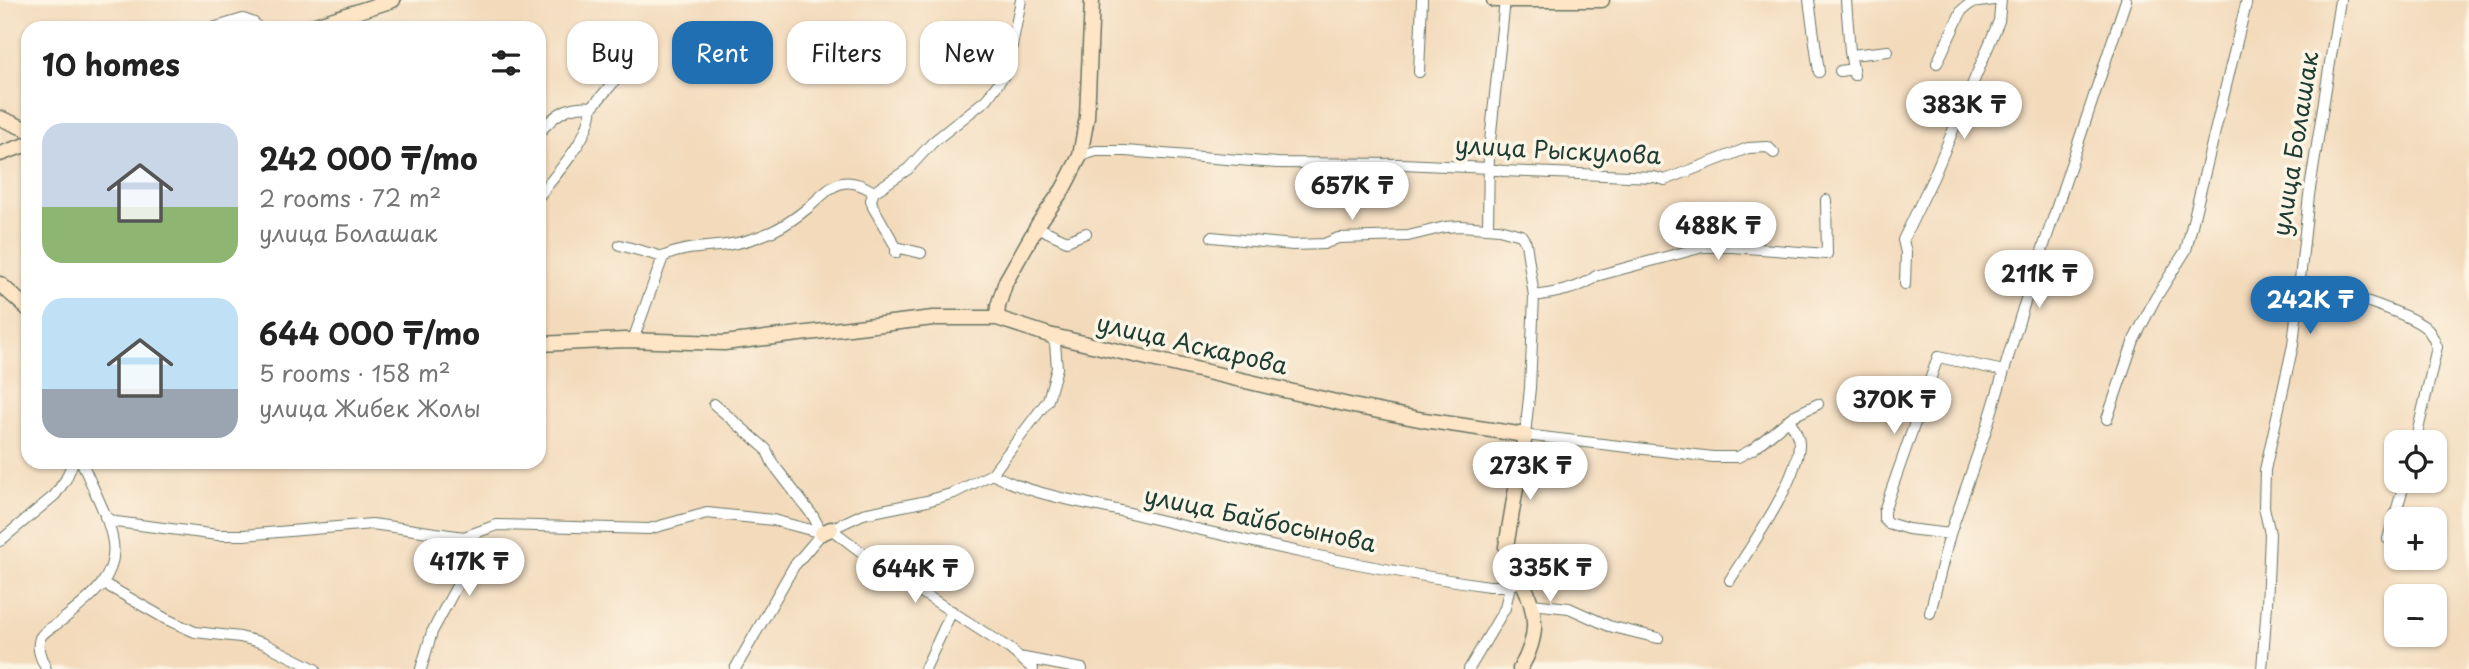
<!DOCTYPE html>
<meta charset="utf-8">
<style>
:root{--surface:#fff;--page:#f6f6f6;--text:#222;--muted:#767676;--accent:#1f6fb2}
body{margin:0;font-family:"Playpen Sans",sans-serif;background:var(--page);color:var(--text);height:100vh;display:flex;flex-direction:column;font-size:26px;white-space:nowrap}
*{box-sizing:border-box;margin:0}
p{font-size:23px;color:var(--muted)}
.icon{flex:none;width:38px;height:38px;fill:none;stroke:currentColor;stroke-width:2;stroke-linecap:round;stroke-linejoin:round}
.map{position:relative;flex:1;overflow:hidden}
.side{position:absolute;left:21px;top:21px;width:525px;height:448px;display:flex;flex-direction:column;background:var(--surface);border-radius:21px;box-shadow:0 2px 5px #0004}
.side>*{flex:none}
.top-card{position:absolute;left:567px;top:21px;width:665px;height:63px;display:flex;gap:14px}
.tools{position:absolute;left:2384px;top:430px;display:grid;gap:14px}
.tools a{display:grid;place-items:center;width:63px;height:63px;border-radius:14px;background:var(--surface);box-shadow:0 2px 5px #0004;font-size:35px}
.price{position:absolute;translate:-50% -60px;padding:0 16px;border-radius:24px;background:#fff;color:#222;font-size:23px;line-height:46px;filter:drop-shadow(0 2px 4px #0008)}
.price::after{content:'';position:absolute;left:50%;top:42px;width:21px;height:16px;margin-left:-10px;background:inherit;clip-path:polygon(0 0,100% 0,50% 100%)}
.price.selected{background:var(--accent);color:#fff}
ul{padding:0;list-style:none}
li{display:flex;align-items:center;gap:21px;height:175px;padding:0 21px}
li span{display:grid;place-items:center;flex:none;width:196px;height:140px;border-radius:21px;color:#555}
li>.icon{margin-inline-start:auto}
span .icon{width:84px;height:84px;fill:#fffc;stroke-width:1}
li b{font-size:30px}
h2{display:flex;justify-content:space-between;align-items:center;height:84px;padding:0 21px;font-size:30px}
.chip{padding:0 24px;border-radius:21px;background:var(--surface);box-shadow:0 2px 5px #0004;font-size:24px;line-height:63px}
.chip.selected{background:var(--accent);color:#fff}
.map>svg:first-child{display:block}
.lines{fill:none;stroke-linecap:round;stroke-linejoin:round}
.street-casing{stroke:#697463;stroke-width:12}
.secondary-casing{stroke:#697463;stroke-width:17}
.street{stroke:#fff;stroke-width:10}
.secondary{stroke:#fde5c5;stroke-width:14}
.labels{text-anchor:middle;stroke-width:7;stroke-linejoin:round;paint-order:stroke}
.street-label{font-size:24px;fill:#1f3d34;stroke:#fcf5e5}
</style>
<div class="map">
<svg width="2469" height="669" viewBox="0 0 2469 669">
<rect width="100%" height="100%" fill="#fcf5e5"/>
<filter id="ink" filterUnits="userSpaceOnUse"><feTurbulence type="fractalNoise" baseFrequency=".0143" numOctaves="2"/><feDisplacementMap in="SourceGraphic" scale="14" xChannelSelector="R" yChannelSelector="G"/><feConvolveMatrix kernelMatrix="1 2 1 2 8 2 1 2 1" color-interpolation-filters="sRGB"/></filter>
<filter id="wash" filterUnits="userSpaceOnUse"><feTurbulence type="fractalNoise" baseFrequency=".00686" numOctaves="4" result="noise"/><feDisplacementMap in="SourceGraphic" scale="28" xChannelSelector="R" yChannelSelector="G"/><feGaussianBlur stdDeviation="1.57" result="paint"/><feColorMatrix in="noise" values="0 0 0 0 0 0 0 0 0 0 0 0 0 0 0 0 0 1.4 0 .05"/><feComposite in="paint" operator="in"/></filter>
<g filter="url(#wash)">
<rect width="100%" height="100%" fill="#f3dabb"/>
</g>
<g filter="url(#ink)">
<g class="lines">
<defs>
<path id="street" d="M 1809,0 L 1819,72
M 1846,0 L 1850,52 L 1854,75
M 213,28 L 243,19 L 254,23 L 257,28
M 1851,55 L 1888,51
M 1937,63 L 1962,10 L 1971,3 L 1994,0
M 1840,71 L 1853,69
M 1419,72 L 1422,0
M 592,107 L 620,75 L 621,62
M 539,133 C 554,115 568,104 592,107
M 1080,156 L 1096,151 L 1125,151 L 1277,163 L 1402,164 L 1489,168 L 1502,171 L 1654,177 L 1665,180 L 1748,148 L 1768,147 L 1774,153
M 874,192 L 871,200 L 873,207 L 896,247 L 896,253
M 539,196 C 559,170 589,140 592,107
M 1037,227 L 1067,241 L 1086,233
M 1488,228 L 1489,151 L 1505,0
M 1212,237 L 1293,245 L 1324,244 L 1338,238 L 1408,236 L 1445,227 L 1461,226 L 1499,229 L 1521,235 L 1526,243 L 1534,296 L 1530,388 L 1525,435 L 1713,457 L 1738,457 L 1753,449 L 1793,416 L 1818,404
M 620,245 L 663,257
M 896,247 L 921,253
M 2301,281 C 2327,288 2408,312 2426,328 C 2432,333 2434,340 2437,347 L 2415,443
M 1905,284 L 1906,253 L 1903,240 L 1933,178 L 1999,21 L 2001,0
M 1534,296 C 1554,293 1581,289 1596,276 L 1703,247 L 1733,247 L 1827,254 L 1826,200
M 633,340 L 663,257 C 683,247 705,248 726,245 C 742,243 759,237 773,231 C 786,225 798,216 809,207 C 832,186 843,172 874,192 L 908,169 L 933,142 L 987,99 L 1007,71 L 1021,0
M 714,404 L 766,449 L 773,464 L 813,516 L 822,533
M 2107,419 L 2134,340 L 2155,299 L 2186,250 L 2247,0
M 992,474 C 1033,496 1085,502 1130,513 C 1249,542 1368,569 1489,586 L 1510,586 L 1522,581 L 1519,577
M 105,517 L 116,522 L 218,535 L 244,535 L 372,524 L 464,537 L 497,525 L 649,529 L 707,513 L 773,520 L 822,533
M 1950,534 L 1908,529 L 1888,523 L 1884,519 L 1884,511 L 1938,357 L 2004,371
M 2388,539 L 2405,481
M 0,541 L 55,495 L 66,479 L 73,462
M 1730,580 C 1750,547 1798,481 1799,444 C 1799,435 1793,426 1789,419
M 103,583 L 166,619 L 195,632 L 240,637 L 263,643 L 315,669
M 1532,604 L 1569,608 L 1609,626 L 1658,638
M 1930,613 L 1950,534 L 1987,427 L 2023,308 L 2126,0
M 1019,657 L 1082,669
M 46,669 C 42,660 36,649 40,638 C 44,630 55,626 61,621 C 86,601 118,580 113,543 C 110,518 91,486 82,462
M 421,669 L 432,632 L 468,565 L 473,551 L 471,543 L 464,537
M 735,669 L 794,566 L 822,533
M 925,669 L 952,611
M 1033,669 L 1010,649 L 876,563 L 831,529 L 863,514 L 927,501 L 954,493 L 992,474 L 1048,400 L 1057,368 L 1055,343 L 1049,335
M 1469,669 L 1505,608 L 1510,586
M 2262,669 L 2267,605 L 2270,534 L 2264,507 L 2265,470 L 2293,345 L 2309,195 L 2340,0"/>
<path id="secondary" d="M 1494,0 L 1602,0
M 306,28 L 393,0
M 0,118 L 28,130
M 0,154 L 28,144
M 0,284 L 28,309
M 997,318 L 998,306 L 1006,281 L 1039,223 L 1063,189 L 1080,156 L 1087,117 L 1092,0
M 539,344 L 625,340 L 724,343 L 933,318 L 997,318 L 1049,335 L 1353,406 L 1424,420 L 1525,435 L 1506,547 L 1517,573
M 822,533 L 831,529
M 1520,669 C 1539,637 1538,613 1522,581"/>
</defs>
<!-- street casing -->
<use href="#street" class="street-casing"/>
<!-- secondary casing -->
<use href="#secondary" class="secondary-casing"/>
<!-- street -->
<use href="#street" class="street"/>
<!-- secondary -->
<use href="#secondary" class="secondary"/>
</g>
</g>
<g class="labels">
<!-- street labels -->
<g class="street-label">
<text transform="translate(2296 144) rotate(-81)" y="8">улица Болашак</text>
<text transform="translate(1558 151) rotate(3)" y="8">улица Рыскулова</text>
<text transform="translate(1192 345) rotate(13)" y="8">улица Аскарова</text>
<text transform="translate(1260 520) rotate(12)" y="8">улица Байбосынова</text>
</g>
</g>
</svg>
<div class="tools">
<a><svg class="icon" aria-label="locate" viewBox="0 0 24 24"><circle cx="12" cy="12" r="6"/><path d="M12 2v4M12 18v4M2 12h4M18 12h4"/></svg></a>
<a>+</a>
<a>−</a>
</div>
<b class="price" style="left:1964px;top:141px">383K ₸</b>
<b class="price" style="left:1352px;top:222px">657K ₸</b>
<b class="price" style="left:1718px;top:262px">488K ₸</b>
<b class="price" style="left:2039px;top:310px">211K ₸</b>
<b class="price selected" style="left:2310px;top:336px">242K ₸</b>
<b class="price" style="left:1894px;top:436px">370K ₸</b>
<b class="price" style="left:1530px;top:502px">273K ₸</b>
<b class="price" style="left:469px;top:598px">417K ₸</b>
<b class="price" style="left:1550px;top:604px">335K ₸</b>
<b class="price" style="left:915px;top:605px">644K ₸</b>
<div class="top-card">
<a class="chip">Buy</a>
<a class="chip selected">Rent</a>
<a class="chip">Filters</a>
<a class="chip">New</a>
</div>
<section class="side">
<h2>10 homes<svg class="icon" aria-label="filters" viewBox="0 0 24 24"><path d="M4 7h16M4 17h16"/><circle cx="9" cy="7" r="2"/><circle cx="15" cy="17" r="2"/></svg></h2>
<ul>
<li><span style="background:linear-gradient(#c9d6e8 60%,#8fb573 0)"><svg class="icon" aria-label="home" viewBox="0 0 24 24"><path d="M3 11l9-7 9 7M6 9v11h12V9"/></svg></span><div><b>242 000 ₸/mo</b><p>2 rooms · 72 m²</p><p>улица Болашак</p></div></li>
<li><span style="background:linear-gradient(#bfe0f5 65%,#9aa5b1 0)"><svg class="icon" aria-label="home" viewBox="0 0 24 24"><path d="M3 11l9-7 9 7M6 9v11h12V9"/></svg></span><div><b>644 000 ₸/mo</b><p>5 rooms · 158 m²</p><p>улица Жибек Жолы</p></div></li>
</ul>
</section>
</div>
